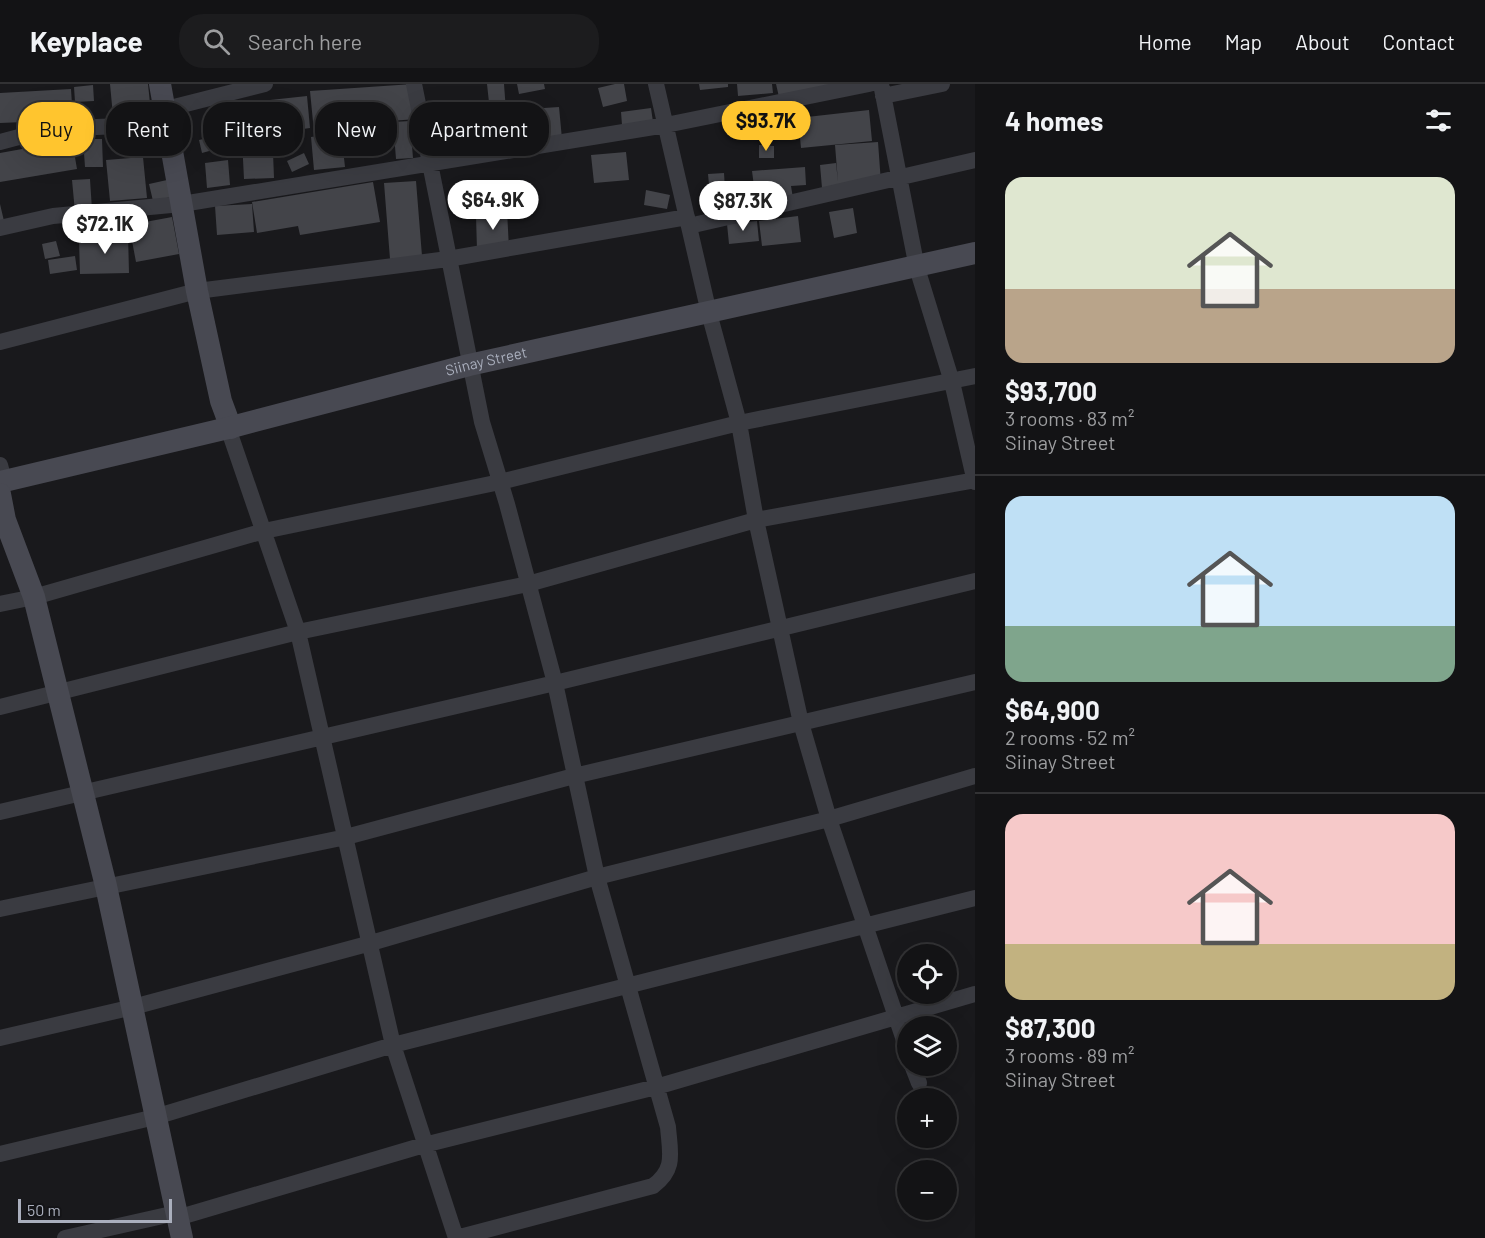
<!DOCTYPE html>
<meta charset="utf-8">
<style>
:root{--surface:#131315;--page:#1c1c1e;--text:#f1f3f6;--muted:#9d9ea0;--line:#323234;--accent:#ffc52e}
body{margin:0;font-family:Barlow,sans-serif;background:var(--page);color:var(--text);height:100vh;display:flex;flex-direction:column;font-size:22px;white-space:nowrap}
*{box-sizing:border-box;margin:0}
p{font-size:20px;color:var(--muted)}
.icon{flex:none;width:33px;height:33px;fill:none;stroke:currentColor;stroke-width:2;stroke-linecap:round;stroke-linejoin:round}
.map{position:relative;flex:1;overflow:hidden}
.drawer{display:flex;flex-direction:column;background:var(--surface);width:510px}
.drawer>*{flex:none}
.banner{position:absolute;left:18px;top:18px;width:570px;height:54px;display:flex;gap:12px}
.fabs{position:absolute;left:897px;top:860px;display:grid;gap:12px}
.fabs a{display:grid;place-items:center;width:60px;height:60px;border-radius:50%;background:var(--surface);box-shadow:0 6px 24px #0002,0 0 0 2px var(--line);font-size:30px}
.scale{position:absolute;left:18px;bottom:15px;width:154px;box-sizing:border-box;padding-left:6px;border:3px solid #aaafbd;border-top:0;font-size:16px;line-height:21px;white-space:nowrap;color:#aaafbd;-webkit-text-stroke:4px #141417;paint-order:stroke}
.price{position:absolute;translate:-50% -51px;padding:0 14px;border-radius:21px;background:#fff;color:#222;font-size:20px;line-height:39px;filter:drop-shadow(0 2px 3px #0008)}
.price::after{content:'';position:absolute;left:50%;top:36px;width:18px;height:14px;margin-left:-9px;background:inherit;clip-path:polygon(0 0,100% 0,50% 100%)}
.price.current{background:var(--accent);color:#111}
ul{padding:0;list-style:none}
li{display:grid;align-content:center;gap:12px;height:318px;padding:0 30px}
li+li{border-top:2px solid var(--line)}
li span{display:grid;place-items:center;height:186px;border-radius:18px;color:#555}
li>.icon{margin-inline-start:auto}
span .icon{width:108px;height:108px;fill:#fffc;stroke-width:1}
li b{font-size:26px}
h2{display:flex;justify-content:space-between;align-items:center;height:72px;padding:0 30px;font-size:26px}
.chip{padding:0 21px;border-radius:24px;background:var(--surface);box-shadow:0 6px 24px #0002,0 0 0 2px var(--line);font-size:21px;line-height:54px}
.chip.current{background:var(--accent);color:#111}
header{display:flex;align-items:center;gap:36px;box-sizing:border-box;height:84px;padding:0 30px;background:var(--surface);border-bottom:2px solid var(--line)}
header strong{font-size:28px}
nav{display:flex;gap:33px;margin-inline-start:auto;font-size:21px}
.search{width:420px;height:54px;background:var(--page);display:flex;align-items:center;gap:15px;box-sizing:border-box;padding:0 21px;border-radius:24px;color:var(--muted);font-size:22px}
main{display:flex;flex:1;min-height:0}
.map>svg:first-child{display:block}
.building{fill:#434449}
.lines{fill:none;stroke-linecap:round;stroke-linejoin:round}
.street{stroke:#3a3b41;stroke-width:16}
.secondary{stroke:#484952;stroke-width:22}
.labels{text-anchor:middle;stroke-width:4.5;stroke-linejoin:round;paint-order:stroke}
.street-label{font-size:15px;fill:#aaafbd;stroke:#141417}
</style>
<header>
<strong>Keyplace</strong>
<div class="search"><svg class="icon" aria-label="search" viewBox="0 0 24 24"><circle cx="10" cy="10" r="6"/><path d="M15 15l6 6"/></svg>Search here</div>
<nav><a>Home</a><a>Map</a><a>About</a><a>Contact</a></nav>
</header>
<main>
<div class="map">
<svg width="975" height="1154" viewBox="0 0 975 1154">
<rect width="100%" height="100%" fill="#19191c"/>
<!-- building -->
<path class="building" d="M 110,0 L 148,0 L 151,29 L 113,32 Z
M 413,0 L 416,35 L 353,40 L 354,58 L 339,59 L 338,46 L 314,48 L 310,7 Z
M 487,0 L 504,0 L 506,27 L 490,28 Z
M 517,0 L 544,0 L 545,5 L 519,10 Z
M 615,0 L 624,0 L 627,17 L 603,23 L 598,4 Z
M 699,0 L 728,0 L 728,3 L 700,6 Z
M 737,0 L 772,0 L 773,9 L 738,12 Z
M 776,0 L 837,0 L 779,13 Z
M 93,1 L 94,17 L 75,18 L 74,3 Z
M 71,5 L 73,36 L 0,39 L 0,9 Z
M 307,12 L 310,44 L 296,46 L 297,51 L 274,53 L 270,16 Z
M 255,21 L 259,52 L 229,56 L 225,25 Z
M 559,23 L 562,55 L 517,59 L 514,26 Z
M 651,24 L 653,38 L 622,41 L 621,28 Z
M 869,26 L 872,57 L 801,64 L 798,34 Z
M 410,37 L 413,74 L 396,75 L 393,38 Z
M 379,42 L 382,55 L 369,59 L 365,46 Z
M 326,51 L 328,67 L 343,65 L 345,83 L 314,86 L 311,53 Z
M 217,52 L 220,64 L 202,69 L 199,56 Z
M 156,53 L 159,68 L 142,71 L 140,56 Z
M 83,55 L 102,55 L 103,83 L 85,83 Z
M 256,55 L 257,68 L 273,68 L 274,94 L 244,95 L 242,56 Z
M 72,56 L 77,85 L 0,98 L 0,69 Z
M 878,58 L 881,99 L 822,104 L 820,81 L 836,79 L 838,98 L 835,61 Z
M 759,61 L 774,62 L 774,74 L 759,74 Z
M 626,68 L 629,96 L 594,99 L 591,71 Z
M 304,69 L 309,80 L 292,88 L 287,77 Z
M 143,73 L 147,114 L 110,117 L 106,76 Z
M 228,76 L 230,101 L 207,104 L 205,79 Z
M 805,83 L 806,101 L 791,102 L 793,114 L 756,118 L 752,87 Z
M 724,89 L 725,105 L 740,104 L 741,121 L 711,123 L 708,90 Z
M 90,95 L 92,126 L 75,128 L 72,96 Z
M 167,96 L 171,113 L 153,117 L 149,100 Z
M 416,97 L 422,172 L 390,175 L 384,99 Z
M 373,98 L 380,138 L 300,151 L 298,142 L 257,149 L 252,118 Z
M 646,106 L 670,111 L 667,125 L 644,121 Z
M 455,110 L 468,111 L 467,125 L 454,125 Z
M 0,120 L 4,137 L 0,138 Z
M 252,120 L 254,148 L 217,151 L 215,122 Z
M 853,124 L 857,149 L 834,154 L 829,128 Z
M 495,126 L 507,126 L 509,165 L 477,166 L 476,132 L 495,131 Z
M 798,132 L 801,158 L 762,162 L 759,137 Z
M 172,133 L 179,170 L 136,178 L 129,141 Z
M 757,137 L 759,157 L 729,160 L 727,140 Z
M 128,149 L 129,189 L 80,190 L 79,156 L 111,155 L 111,150 Z
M 56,157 L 60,172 L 45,175 L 42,160 Z
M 75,172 L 77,186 L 50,190 L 48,176 Z"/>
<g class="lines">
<!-- street -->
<path class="street" d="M 414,0 L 482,338 L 507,420 L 555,599 L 597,793 L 668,1043 C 670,1069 676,1085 653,1102 L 456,1154
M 656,0 L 709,229 L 739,339 L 756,436 L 801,639 L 829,735 L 975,692
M 881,0 L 917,184 L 952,298 L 975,398
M 883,12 L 942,0
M 166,25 L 265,0
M 0,58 L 49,45 L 168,40
M 689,142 L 975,76
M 0,144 L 53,132 L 182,120 L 666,41 L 869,0
M 0,258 L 197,207 L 448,175 L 687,133
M 228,344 L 298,548 L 393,961 L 456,1154
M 0,381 L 4,396
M 0,520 L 34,513 L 264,447 L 500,398 L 739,339 L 975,292
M 0,623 L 298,548 L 528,500 L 756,436 L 975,396
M 0,728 L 555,599 L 975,497
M 0,825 L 346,753 L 574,692 L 975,598
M 0,954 L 133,923 L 371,859 L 597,793 L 829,735 L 908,968
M 912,981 L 919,999
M 0,1070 L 155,1033 L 393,961 L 975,814
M 177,1134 L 424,1061 L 656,1003 L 975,910
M 65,1154 L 176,1129"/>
<!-- secondary -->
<g class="secondary">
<path d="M 160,0 L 197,207 L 221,317 L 231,344"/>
<path id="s1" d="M 0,398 L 228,344 L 469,281 L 975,169"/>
<path d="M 0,410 L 5,436 L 34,513 L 106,802 L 182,1154"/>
</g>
</g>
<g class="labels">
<!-- street labels -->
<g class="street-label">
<text dy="5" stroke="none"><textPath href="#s1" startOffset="501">Siinay Street</textPath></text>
</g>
</g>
</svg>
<div class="fabs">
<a><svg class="icon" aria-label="locate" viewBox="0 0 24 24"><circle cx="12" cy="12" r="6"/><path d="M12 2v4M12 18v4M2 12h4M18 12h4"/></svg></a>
<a><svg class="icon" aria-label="layers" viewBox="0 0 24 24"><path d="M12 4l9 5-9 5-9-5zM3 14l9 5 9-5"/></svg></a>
<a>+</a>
<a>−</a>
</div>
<div class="scale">50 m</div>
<b class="price current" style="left:766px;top:68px">$93.7K</b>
<b class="price" style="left:493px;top:147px">$64.9K</b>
<b class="price" style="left:743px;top:148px">$87.3K</b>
<b class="price" style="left:105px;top:171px">$72.1K</b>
<div class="banner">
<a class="chip current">Buy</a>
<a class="chip">Rent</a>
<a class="chip">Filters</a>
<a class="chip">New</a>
<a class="chip">Apartment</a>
</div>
</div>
<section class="drawer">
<h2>4 homes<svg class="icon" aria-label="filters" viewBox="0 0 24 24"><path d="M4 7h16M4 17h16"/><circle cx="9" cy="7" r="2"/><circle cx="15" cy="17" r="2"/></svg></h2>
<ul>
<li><span style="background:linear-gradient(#dfe7d0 60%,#b9a48a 0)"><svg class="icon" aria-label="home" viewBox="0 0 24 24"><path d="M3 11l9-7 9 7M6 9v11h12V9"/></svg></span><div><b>$93,700</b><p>3 rooms · 83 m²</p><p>Siinay Street</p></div></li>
<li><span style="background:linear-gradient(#bfe0f5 70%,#7fa58c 0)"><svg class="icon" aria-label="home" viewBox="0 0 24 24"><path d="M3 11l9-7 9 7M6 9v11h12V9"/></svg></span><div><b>$64,900</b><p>2 rooms · 52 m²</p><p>Siinay Street</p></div></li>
<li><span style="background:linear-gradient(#f6c9c9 70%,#c2b280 0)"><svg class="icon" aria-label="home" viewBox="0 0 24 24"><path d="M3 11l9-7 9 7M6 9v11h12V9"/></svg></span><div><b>$87,300</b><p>3 rooms · 89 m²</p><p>Siinay Street</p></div></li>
</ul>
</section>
</main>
